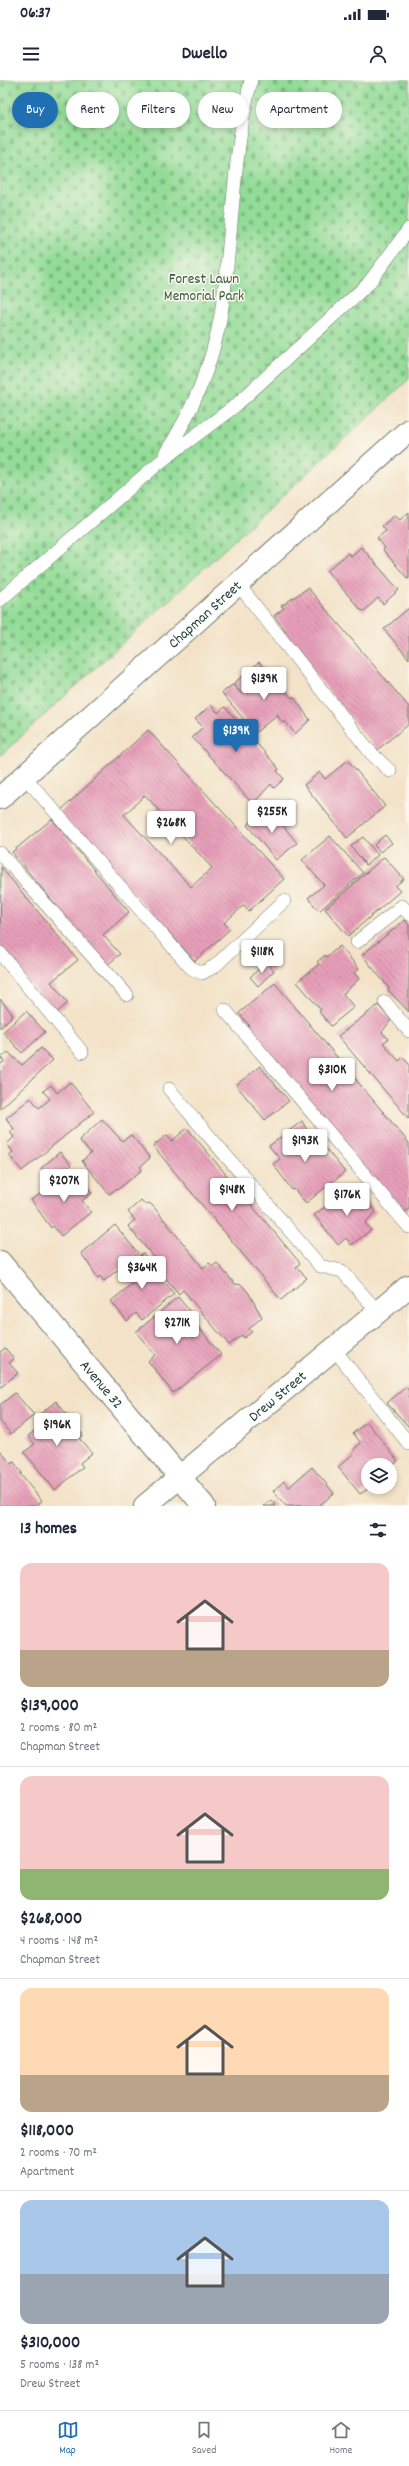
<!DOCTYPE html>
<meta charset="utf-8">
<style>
:root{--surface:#fff;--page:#f6f6f7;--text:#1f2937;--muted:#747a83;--line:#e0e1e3;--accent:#1f6fb2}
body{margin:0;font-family:Dekko,sans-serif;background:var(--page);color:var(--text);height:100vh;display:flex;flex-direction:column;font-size:15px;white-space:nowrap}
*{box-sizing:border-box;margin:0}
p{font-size:13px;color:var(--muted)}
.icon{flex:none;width:22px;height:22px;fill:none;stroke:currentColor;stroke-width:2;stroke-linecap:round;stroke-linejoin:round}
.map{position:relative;height:1426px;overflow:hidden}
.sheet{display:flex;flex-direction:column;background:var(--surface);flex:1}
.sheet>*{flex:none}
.guide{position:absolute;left:12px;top:12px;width:385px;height:36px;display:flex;gap:8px}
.fabs{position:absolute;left:361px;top:1378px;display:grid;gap:8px}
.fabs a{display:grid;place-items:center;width:36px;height:36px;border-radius:50%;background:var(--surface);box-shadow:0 2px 6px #0003;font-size:20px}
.price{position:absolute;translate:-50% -34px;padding:0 9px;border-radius:4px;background:#fff;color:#222;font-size:13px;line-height:26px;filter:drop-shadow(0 1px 2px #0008)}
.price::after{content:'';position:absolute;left:50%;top:24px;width:12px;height:9px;margin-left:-6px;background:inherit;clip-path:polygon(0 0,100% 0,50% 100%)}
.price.current{background:var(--accent);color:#fff}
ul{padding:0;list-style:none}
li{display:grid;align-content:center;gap:8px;height:212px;padding:0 20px}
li+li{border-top:1px solid var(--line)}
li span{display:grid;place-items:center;height:124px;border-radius:12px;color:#555}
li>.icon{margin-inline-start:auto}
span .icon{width:72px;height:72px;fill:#fffc;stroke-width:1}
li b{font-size:17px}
h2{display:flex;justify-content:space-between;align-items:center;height:48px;padding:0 20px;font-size:17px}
.tag{padding:0 14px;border-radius:18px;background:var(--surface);box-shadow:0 2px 6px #0003;font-size:14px;line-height:36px}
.tag.current{background:var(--accent);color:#fff}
.status{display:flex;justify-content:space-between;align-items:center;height:28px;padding:0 20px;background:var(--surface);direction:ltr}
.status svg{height:11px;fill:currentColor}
header{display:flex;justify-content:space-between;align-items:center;height:52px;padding:0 20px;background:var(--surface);font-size:18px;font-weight:700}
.dock{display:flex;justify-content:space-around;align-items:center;height:56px;border-top:1px solid var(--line);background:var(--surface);font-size:11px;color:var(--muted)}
.dock a{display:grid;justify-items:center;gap:2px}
.dock .current{color:var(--accent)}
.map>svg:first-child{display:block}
.cemetery{fill:url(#cemetery-stones);stroke:#598c66}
.building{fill:url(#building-back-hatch);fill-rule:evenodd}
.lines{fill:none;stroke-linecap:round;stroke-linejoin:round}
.lane-casing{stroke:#697767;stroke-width:14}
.street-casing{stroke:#697767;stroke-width:24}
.lane{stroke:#fff;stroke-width:13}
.street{stroke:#fff;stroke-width:22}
.labels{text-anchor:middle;stroke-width:3;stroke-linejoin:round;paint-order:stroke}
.park-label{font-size:15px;fill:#365d48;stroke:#fbf7ec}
.street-label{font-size:15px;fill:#1f3d34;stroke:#fbf7ec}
</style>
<div class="status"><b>06:37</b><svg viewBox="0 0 49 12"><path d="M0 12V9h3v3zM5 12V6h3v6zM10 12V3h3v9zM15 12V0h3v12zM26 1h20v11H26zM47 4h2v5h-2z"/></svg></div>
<header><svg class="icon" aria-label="menu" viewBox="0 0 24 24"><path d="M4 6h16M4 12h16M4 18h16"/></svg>Dwello<svg class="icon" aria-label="person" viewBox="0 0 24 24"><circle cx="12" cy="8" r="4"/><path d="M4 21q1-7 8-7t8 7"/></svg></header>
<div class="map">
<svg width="409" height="1426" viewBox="0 0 409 1426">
<defs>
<pattern id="cemetery-stones" width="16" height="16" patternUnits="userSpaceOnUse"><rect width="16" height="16" fill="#93dc97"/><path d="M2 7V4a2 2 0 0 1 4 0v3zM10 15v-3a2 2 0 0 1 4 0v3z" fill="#77b47c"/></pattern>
<pattern id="building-back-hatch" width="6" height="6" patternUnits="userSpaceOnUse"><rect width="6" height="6" fill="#e79fb9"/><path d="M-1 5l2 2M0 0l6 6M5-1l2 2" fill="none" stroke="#bb8397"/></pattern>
</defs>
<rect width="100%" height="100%" fill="#fbf7ec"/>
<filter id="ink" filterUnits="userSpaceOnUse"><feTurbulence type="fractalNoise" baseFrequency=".025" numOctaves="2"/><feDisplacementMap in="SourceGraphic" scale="8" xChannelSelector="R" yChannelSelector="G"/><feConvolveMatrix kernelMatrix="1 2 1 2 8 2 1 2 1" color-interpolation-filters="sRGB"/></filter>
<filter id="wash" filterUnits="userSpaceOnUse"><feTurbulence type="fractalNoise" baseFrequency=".012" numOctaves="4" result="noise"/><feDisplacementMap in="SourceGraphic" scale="16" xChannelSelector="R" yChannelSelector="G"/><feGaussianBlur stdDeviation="0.9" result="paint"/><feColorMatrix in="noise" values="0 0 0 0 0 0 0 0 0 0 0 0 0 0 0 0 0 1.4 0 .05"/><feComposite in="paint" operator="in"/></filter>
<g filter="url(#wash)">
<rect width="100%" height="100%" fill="#f3e2c7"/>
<!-- cemetery -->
<path class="cemetery" d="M 0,0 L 409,0 L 409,299 L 0,676 Z"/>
<g id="blocks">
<!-- building -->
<path class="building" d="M 409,432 L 409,498 L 408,499 L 383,470 L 385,468 L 377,458 L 386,451 L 382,446 L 395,435 L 400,440 Z
M 361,467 L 399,510 L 383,524 L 378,518 L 364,531 L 361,530 L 327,491 L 348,473 L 351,476 Z
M 308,508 L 409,627 L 409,644 L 377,670 L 282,554 L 286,551 L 274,536 L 284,528 L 281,526 Z
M 409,528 L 409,579 L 384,549 Z
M 259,582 L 292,618 L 293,616 L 310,640 L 295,654 L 285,641 L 283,643 L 278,637 L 278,634 L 255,653 L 222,613 L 232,605 L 242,614 L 233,604 Z
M 211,625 L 218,633 L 225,627 L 279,689 L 277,691 L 284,699 L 274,708 L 271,704 L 253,724 L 192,657 L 203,647 L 195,639 Z
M 148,650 L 284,799 L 249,831 L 244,825 L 224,843 L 230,849 L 195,881 L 59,732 ZM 145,715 L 212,788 L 191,807 L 124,735 Z
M 348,680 L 385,726 L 347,758 L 304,705 L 320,692 L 325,699 Z
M 268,727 L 297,763 L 276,780 L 247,745 Z
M 52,739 L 129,832 L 103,855 L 120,874 L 106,886 L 12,772 Z
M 385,755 L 392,763 L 380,772 L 374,765 Z
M 330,756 L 363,793 L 319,831 L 308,818 L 324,805 L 302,780 Z
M 363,757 L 378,775 L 366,785 L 351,766 Z
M 384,777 L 404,799 L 395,806 L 400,811 L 348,856 L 325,829 Z
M 1,787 L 78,880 L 51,902 L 68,923 L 55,934 L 0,868 Z
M 405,840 L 409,845 L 409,932 L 388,910 L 389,908 L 362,875 Z
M 340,866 L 359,889 L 354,893 L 359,899 L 343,914 L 354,927 L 331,946 L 319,932 L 321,930 L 297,902 L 319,884 L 317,882 L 325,875 L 326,877 Z
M 267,882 L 274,891 L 258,906 L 250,897 Z
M 275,903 L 409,1063 L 409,1128 L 402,1134 L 247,947 L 249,945 L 239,933 Z
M 0,919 L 13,935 L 0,948 Z
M 378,925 L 391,940 L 382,952 L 388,959 L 383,963 L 399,981 L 403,977 L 409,984 L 409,1039 L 338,956 Z
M 26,931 L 45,952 L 22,973 L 3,952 Z
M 41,968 L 53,980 L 0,1029 L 0,982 L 1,984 L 4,981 L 1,978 L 8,972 L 22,985 Z
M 260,986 L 289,1021 L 265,1040 L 236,1005 Z
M 70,1002 L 94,1032 L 22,1091 L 9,1075 L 13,1072 L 7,1064 L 14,1057 L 10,1052 L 14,1049 L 6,1038 L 31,1018 L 39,1028 L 50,1019 L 43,1011 L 51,1005 L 57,1013 Z
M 102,1039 L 122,1061 L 131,1055 L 150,1078 L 140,1087 L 142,1090 L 117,1110 L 116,1109 L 109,1114 L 82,1081 L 91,1073 L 79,1060 Z
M 302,1041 L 310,1055 L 313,1053 L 345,1092 L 306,1123 L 294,1109 L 292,1110 L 273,1084 L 280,1079 L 269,1066 Z
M 187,1048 L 300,1183 L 296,1187 L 307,1198 L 281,1220 L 153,1066 L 167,1055 L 172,1061 Z
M 60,1072 L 71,1085 L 50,1102 L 41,1088 Z
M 75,1091 L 92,1113 L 82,1121 L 91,1132 L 61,1156 L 53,1146 L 51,1148 L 31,1120 Z
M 354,1105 L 376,1132 L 365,1143 L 371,1150 L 351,1165 L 346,1158 L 338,1165 L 314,1135 Z
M 141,1120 L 146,1125 L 149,1123 L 153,1126 L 203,1188 L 209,1183 L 213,1186 L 217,1183 L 235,1204 L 242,1205 L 248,1212 L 262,1237 L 249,1249 L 252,1252 L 244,1258 L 242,1255 L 229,1265 L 183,1210 L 179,1214 L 162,1194 L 165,1191 L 128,1146 L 135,1140 L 128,1132 Z
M 115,1145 L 138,1173 L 104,1201 L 100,1196 L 98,1198 L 81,1173 Z
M 143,1173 L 174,1214 L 142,1240 L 136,1233 L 127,1241 L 111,1221 L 133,1203 L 122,1191 Z
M 178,1217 L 191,1233 L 189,1235 L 221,1275 L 173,1313 L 148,1281 L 155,1275 L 136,1252 Z
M 5,1268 L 14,1279 L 9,1283 L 18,1293 L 0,1308 L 0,1272 Z
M 406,1307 L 409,1311 L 409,1347 L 387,1323 Z
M 15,1313 L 34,1335 L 11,1354 L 0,1341 L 0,1325 Z
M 56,1321 L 83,1355 L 79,1358 L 92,1373 L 80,1383 L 83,1387 L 55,1410 L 24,1372 L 35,1364 L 28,1356 L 45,1342 L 39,1335 Z
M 367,1342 L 398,1381 L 390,1388 L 390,1385 L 368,1385 L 368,1406 L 366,1408 L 368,1409 L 360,1414 L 338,1387 L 353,1374 L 355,1368 L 361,1363 L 353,1353 Z
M 0,1370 L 11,1384 L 14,1382 L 22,1393 L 20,1394 L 42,1421 L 36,1426 L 0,1426 Z
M 312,1387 L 334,1413 L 319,1426 L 286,1426 L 273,1411 L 284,1401 L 289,1407 Z
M 271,1420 L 276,1426 L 264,1426 Z"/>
</g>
</g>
<g filter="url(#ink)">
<use href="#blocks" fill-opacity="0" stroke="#697767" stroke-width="1"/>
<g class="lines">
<defs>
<path id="lane" d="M 165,374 C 192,333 213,283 221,234 C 233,156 232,77 251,0
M 238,504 L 371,673 L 390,691
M 0,520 L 160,382 L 235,326 L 368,204 L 409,149
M 24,696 L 191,888 L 202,893 L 215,886 L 284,821
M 0,773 L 127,915
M 357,862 L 402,826 L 409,834
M 0,873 L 82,972
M 385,922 L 409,951
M 225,930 L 409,1147
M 169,1009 L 320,1186 L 342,1191 L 378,1232
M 334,1269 L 409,1364"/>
<g id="street">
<path id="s1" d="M 0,718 L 409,350"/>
<path id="s2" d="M 0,1182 L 204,1426"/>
<path id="s3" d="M 145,1426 L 409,1206"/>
</g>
</defs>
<!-- lane casing -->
<use href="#lane" class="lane-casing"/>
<!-- street casing -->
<use href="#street" class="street-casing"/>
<!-- lane -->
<use href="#lane" class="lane"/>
<!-- street -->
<use href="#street" class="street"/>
</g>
</g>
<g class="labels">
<!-- park labels -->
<g class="park-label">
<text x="204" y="203">Forest Lawn<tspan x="204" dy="17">Memorial Park</tspan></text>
</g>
<!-- street labels -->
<g class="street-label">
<text dy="5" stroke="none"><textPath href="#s1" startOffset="275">Chapman Street</textPath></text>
<text dy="5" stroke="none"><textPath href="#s2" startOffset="159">Avenue 32</textPath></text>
<text dy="5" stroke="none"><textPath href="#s3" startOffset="172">Drew Street</textPath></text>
</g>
</g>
</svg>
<div class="fabs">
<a><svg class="icon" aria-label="layers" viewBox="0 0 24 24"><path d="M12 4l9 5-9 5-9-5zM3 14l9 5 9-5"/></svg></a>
</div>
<b class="price" style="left:264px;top:621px">$139K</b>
<b class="price current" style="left:236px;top:673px">$139K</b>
<b class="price" style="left:272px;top:754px">$255K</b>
<b class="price" style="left:171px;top:765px">$268K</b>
<b class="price" style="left:262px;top:894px">$118K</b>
<b class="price" style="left:332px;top:1012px">$310K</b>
<b class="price" style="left:305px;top:1083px">$193K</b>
<b class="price" style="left:64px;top:1123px">$207K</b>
<b class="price" style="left:232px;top:1132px">$148K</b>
<b class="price" style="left:347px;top:1137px">$176K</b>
<b class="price" style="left:142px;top:1210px">$364K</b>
<b class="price" style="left:177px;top:1265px">$271K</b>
<b class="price" style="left:57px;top:1367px">$196K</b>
<div class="guide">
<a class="tag current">Buy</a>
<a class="tag">Rent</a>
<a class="tag">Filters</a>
<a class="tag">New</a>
<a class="tag">Apartment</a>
</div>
</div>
<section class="sheet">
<h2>13 homes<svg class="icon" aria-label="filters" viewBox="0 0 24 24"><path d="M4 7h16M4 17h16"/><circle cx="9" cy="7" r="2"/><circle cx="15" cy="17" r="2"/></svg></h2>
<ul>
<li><span style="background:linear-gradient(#f6c9c9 70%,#b9a48a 0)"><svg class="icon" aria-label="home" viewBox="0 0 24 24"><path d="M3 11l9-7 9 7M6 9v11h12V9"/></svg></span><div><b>$139,000</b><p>2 rooms · 80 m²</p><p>Chapman Street</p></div></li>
<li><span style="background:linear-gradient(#f6c9c9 75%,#8fb573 0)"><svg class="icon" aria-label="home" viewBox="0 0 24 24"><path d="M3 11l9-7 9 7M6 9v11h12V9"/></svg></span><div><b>$268,000</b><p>4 rooms · 148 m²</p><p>Chapman Street</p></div></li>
<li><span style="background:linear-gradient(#ffd9b3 70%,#b9a48a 0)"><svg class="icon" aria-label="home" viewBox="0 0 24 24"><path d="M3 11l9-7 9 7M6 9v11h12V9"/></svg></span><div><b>$118,000</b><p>2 rooms · 70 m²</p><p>Apartment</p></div></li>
<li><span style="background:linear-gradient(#a9c7e8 60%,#9aa5b1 0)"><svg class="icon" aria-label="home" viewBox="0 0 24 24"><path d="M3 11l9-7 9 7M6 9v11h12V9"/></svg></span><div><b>$310,000</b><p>5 rooms · 138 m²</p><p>Drew Street</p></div></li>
</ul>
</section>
<nav class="dock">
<a class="current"><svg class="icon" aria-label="map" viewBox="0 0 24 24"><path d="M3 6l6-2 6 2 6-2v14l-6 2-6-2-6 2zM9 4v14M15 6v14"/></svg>Map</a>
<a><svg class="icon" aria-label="saved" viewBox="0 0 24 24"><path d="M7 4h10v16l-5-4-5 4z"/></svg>Saved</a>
<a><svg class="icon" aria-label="home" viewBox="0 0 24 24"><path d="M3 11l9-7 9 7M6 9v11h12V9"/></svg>Home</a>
</nav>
